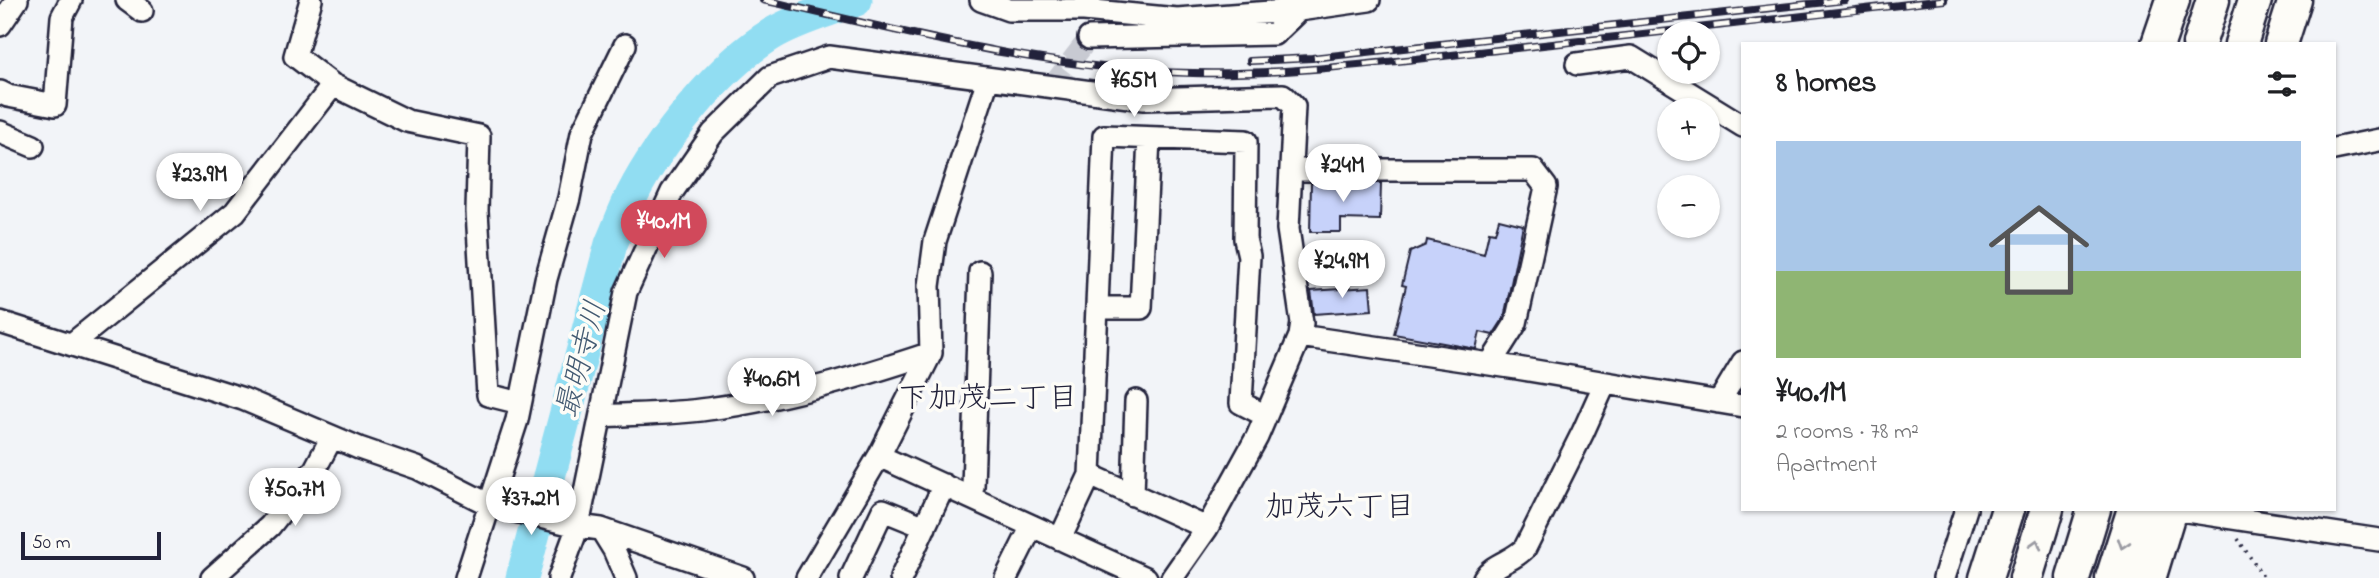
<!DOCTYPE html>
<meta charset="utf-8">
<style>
:root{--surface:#fff;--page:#f2f2f2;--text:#202124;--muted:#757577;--accent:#d1495b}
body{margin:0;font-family:"Indie Flower","Klee One",sans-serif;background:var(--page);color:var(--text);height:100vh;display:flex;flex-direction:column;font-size:26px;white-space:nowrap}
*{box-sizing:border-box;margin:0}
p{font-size:23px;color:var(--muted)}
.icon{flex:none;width:38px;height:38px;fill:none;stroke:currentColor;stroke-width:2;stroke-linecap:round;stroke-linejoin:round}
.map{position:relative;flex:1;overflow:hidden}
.side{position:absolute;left:1741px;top:42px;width:595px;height:469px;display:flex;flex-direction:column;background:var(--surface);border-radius:0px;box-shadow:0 2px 5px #0004}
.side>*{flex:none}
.controls{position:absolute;left:1657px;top:21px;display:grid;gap:14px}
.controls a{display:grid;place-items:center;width:63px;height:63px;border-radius:50%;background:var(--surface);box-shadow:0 2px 5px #0004;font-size:35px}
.scale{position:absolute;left:21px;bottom:18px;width:140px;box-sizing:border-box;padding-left:7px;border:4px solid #22223b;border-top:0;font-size:19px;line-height:24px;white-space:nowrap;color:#22223b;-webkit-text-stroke:5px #fdfcf7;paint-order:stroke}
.price{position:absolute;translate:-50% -60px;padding:0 16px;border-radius:24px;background:#fff;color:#222;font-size:23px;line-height:46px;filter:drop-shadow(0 2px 4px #0008)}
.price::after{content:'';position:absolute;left:50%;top:42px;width:21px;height:16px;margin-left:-10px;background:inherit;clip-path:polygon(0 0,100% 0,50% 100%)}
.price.active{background:var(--accent);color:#fff}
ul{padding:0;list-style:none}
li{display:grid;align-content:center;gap:14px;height:371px;padding:0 35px}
li span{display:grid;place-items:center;height:217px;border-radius:0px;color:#555}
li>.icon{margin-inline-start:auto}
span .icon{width:126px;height:126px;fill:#fffc;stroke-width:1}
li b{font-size:30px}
h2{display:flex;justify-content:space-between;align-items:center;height:84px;padding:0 35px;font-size:30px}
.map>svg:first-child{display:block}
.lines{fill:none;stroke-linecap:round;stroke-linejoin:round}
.river{stroke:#91ddf2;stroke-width:33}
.building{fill:#c7d2fa;stroke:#22223b;stroke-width:2}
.minor-tunnel{stroke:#c8cad2;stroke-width:21;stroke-dasharray:21 10;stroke-linecap:butt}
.minor-casing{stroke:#22223b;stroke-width:26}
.highway-casing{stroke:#22223b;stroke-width:37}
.path{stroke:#22223b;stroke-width:3.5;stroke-dasharray:2 5;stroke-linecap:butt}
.minor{stroke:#fdfcf7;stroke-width:21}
.highway{stroke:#fdfcf7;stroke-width:32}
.rail-casing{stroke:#22223b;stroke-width:8}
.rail{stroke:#fdfcf7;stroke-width:5;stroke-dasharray:16;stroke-linecap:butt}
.oneway{stroke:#9a9aa2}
.labels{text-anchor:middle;stroke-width:7;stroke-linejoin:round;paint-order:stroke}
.water-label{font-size:30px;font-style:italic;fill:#435a72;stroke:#fdfcf7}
.neighbourhood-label{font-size:30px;fill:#22223b;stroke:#fdfcf7}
</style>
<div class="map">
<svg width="2379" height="578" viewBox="0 0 2379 578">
<rect width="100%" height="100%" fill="#f2f4f8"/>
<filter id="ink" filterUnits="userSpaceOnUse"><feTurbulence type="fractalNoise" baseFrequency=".0143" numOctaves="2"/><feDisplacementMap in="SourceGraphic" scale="14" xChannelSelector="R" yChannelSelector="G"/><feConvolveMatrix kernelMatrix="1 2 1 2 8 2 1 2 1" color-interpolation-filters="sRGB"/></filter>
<g filter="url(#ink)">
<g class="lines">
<!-- river -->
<path class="river" d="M 522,578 L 611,244 C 618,228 624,211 632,195 C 659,142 720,65 772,34 C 797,19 828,11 856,0"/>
</g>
<!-- building -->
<path class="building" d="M 1311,183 L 1381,183 L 1380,220 L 1341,219 L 1341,232 L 1310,232 Z
M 1499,219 L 1523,225 L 1504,318 L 1493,335 L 1480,332 L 1476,349 L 1394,334 L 1406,286 L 1402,285 L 1410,252 L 1426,245 L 1427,240 L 1484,254 L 1489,232 L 1495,233 Z
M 1370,287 L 1372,310 L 1314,314 L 1311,291 Z"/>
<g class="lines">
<!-- minor-tunnel -->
<path class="minor-tunnel" d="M 1052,86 L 1089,38"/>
<defs>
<path id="minor" d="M 127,0 L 142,11
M 311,0 L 295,56 L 333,85 L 407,121 L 479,136 L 477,211 L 488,395 L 520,403
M 981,0 L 1009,10 L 1084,10 L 1177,19 L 1299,10 L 1369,0
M 0,25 L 17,0
M 1089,38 L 1274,34 L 1299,10
M 1577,64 L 1631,57 L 1743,126
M 0,92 L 8,96 L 55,105 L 62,17 L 71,0
M 0,132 L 33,146
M 2334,149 L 2379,140
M 1292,170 L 1533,170 L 1546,187 L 1516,323 L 1490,364
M 1097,308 L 1141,308 L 1149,138
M 0,322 L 243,399 L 359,448 L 417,468 L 490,505 L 578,526 L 559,578
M 1300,336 L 1517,368 L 1743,406
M 72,344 L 235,212 L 333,85
M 1719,402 L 1743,362
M 601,416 C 636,414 673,414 708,409 C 784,399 859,377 931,353
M 879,456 L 1146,578
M 1090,475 L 1207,528
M 1133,495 L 1136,401
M 969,496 L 973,487 L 980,272
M 2173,509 L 2379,540
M 601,529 L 614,550 L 626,578
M 1060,539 L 1090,475 L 1104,136 L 1246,141 L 1245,239 L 1249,256 L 1241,403 L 1266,416
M 212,578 L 270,526 L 315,469 L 332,437
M 466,578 L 517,420 L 546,279 L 569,198 L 582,133 L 625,45
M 743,578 L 601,529 L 578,526 L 626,292 L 672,192 L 713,133 L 770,77 L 829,57 L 1144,99 L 1283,95 L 1294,106 L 1288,229 L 1302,323 L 1300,336 L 1257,437 L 1207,528 L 1172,578
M 807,578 L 879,456 L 931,353 L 929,286 L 935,241 L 988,79
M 851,578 L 883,510 L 925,527
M 901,578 L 944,485
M 1006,578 L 1032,526
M 1484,578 C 1494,563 1512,562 1525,548 L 1583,432 L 1605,383
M 1944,578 L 1966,509
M 2155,578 L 2176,509"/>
<path id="highway" d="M 2158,44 L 2173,0
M 2199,44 L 2213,0
M 2241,44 L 2255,0
M 2281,44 L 2295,0
M 1986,578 L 2008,509
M 2026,578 L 2047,509
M 2073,578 L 2094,509
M 2112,578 L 2134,509
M 2135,578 L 2156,509"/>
</defs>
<!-- minor casing -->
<use href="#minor" class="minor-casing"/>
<!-- highway casing -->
<use href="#highway" class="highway-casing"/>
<!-- path -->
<path class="path" d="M 2238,539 L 2264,578"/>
<!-- minor -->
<use href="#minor" class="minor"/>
<!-- highway -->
<use href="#highway" class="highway"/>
<defs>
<path id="rail" d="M 763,0 C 905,32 1047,70 1193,73 C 1301,75 1409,59 1516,48 C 1659,32 1801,17 1944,0
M 1250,61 L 1312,58 L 1845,0"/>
</defs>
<!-- rail casing -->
<use href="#rail" class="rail-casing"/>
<!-- rail -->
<use href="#rail" class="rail"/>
</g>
<!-- one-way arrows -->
<defs><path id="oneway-chevron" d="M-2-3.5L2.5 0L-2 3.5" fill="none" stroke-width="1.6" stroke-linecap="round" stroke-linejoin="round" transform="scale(1.75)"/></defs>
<g class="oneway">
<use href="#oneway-chevron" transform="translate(2036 544) rotate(-73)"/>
<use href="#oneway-chevron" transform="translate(2123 544) rotate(108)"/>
</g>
</g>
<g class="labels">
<!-- water labels -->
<g class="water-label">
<text transform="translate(580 359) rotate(-75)" y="10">最明寺川</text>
</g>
<!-- neighbourhood labels -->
<g class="neighbourhood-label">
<text x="988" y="407">下加茂二丁目</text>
<text x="1340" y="516">加茂六丁目</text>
</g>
</g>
</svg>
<div class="controls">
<a><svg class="icon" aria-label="locate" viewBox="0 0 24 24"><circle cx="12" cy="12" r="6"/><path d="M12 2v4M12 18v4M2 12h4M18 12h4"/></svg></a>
<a>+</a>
<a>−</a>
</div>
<div class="scale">50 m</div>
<b class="price" style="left:1134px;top:119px">¥65M</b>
<b class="price" style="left:1343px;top:204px">¥24M</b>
<b class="price" style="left:200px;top:213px">¥23.9M</b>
<b class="price active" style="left:664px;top:260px">¥40.1M</b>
<b class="price" style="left:1342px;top:300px">¥24.9M</b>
<b class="price" style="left:772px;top:418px">¥40.6M</b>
<b class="price" style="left:295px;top:528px">¥50.7M</b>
<b class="price" style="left:531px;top:537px">¥37.2M</b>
<section class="side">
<h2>8 homes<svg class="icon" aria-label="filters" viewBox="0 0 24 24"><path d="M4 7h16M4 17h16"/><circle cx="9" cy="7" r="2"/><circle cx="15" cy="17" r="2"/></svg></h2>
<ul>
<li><span style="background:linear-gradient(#a9c7e8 60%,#8fb573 0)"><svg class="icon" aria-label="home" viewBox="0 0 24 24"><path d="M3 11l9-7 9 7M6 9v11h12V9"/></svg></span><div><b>¥40.1M</b><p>2 rooms · 78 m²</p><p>Apartment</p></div></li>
</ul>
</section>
</div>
